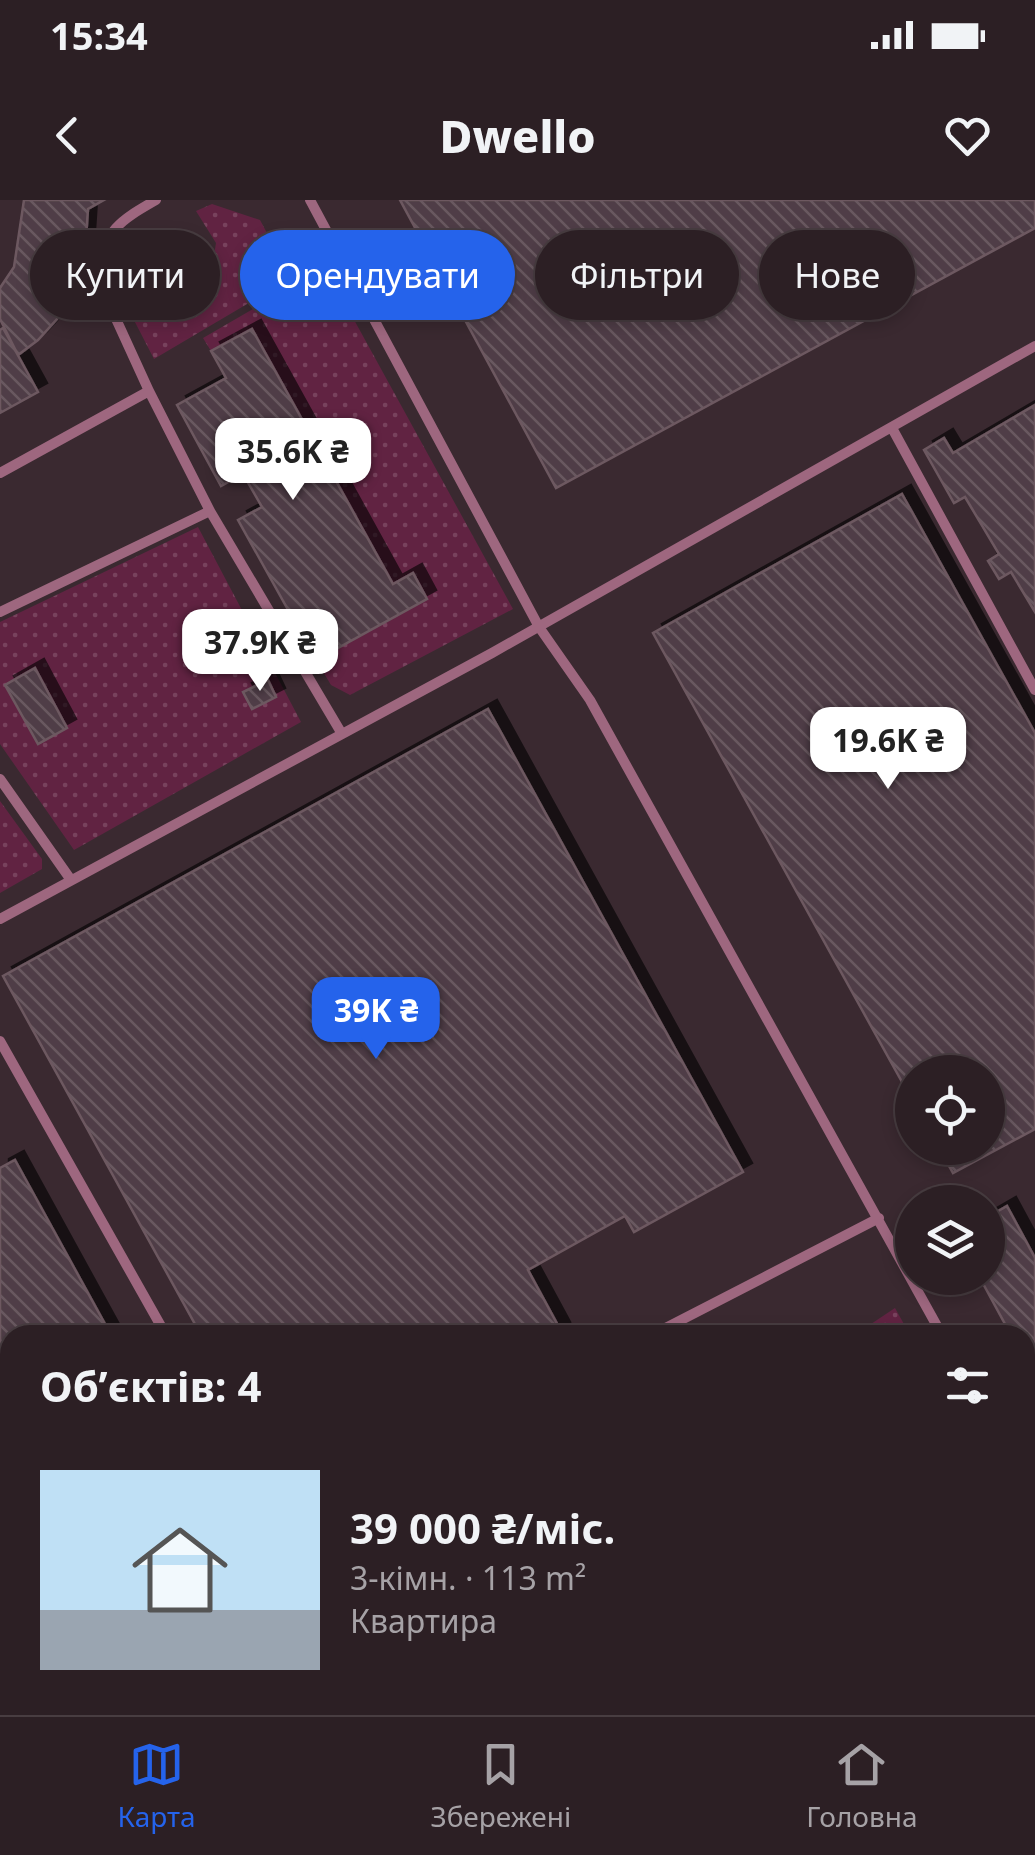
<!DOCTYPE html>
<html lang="uk">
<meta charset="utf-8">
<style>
:root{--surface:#2c1f24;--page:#34272c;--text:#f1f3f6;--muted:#a6a2a6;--line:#483d41;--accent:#2563eb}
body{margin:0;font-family:"Noto Sans",sans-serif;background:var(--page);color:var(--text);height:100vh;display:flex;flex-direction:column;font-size:38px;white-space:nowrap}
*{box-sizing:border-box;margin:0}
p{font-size:32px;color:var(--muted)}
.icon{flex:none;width:55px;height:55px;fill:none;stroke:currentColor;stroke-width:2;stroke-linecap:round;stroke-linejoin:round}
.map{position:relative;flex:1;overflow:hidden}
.panel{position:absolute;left:0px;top:1125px;width:1035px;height:390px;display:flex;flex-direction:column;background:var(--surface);border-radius:30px 30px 0 0;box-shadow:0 5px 15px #0003,0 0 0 2px var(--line)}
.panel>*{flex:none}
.hud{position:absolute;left:30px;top:30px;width:975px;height:90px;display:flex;gap:20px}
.tools{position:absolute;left:895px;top:855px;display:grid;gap:20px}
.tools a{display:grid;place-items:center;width:110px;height:110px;border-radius:50%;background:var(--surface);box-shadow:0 5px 15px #0003,0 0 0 2px var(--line);font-size:50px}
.price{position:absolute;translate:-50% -85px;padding:0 22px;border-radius:20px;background:#fff;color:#222;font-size:32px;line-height:65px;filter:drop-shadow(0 2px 5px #0008)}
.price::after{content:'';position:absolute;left:50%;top:60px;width:30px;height:22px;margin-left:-15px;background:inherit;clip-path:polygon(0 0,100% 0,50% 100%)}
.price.selected{background:var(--accent);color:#fff}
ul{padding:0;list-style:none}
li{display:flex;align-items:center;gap:30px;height:250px;padding:0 40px}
li span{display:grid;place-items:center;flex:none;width:280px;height:200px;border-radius:0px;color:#555}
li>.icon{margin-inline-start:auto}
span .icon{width:120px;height:120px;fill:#fffc;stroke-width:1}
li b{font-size:42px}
h2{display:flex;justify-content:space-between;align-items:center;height:120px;padding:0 40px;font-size:42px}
.tag{padding:0 35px;border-radius:45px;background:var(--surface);box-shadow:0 5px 15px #0003,0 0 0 2px var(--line);font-size:35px;line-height:90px}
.tag.selected{background:var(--accent);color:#fff}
.status{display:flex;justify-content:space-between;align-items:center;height:70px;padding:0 50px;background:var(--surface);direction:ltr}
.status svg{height:28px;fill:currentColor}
header{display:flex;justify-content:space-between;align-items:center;height:130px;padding:0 40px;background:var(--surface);font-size:45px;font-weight:800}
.tab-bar{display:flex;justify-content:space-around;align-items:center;height:140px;border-top:2px solid var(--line);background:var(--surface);font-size:28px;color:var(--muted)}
.tab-bar a{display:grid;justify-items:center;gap:5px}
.tab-bar .selected{color:var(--accent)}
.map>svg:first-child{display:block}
.grass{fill:url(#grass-dots)}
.building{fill:url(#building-back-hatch);stroke:#6d5961;stroke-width:2.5;filter:url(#shadow)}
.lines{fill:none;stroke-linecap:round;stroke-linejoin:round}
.lane{stroke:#9e677f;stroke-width:10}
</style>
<div class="status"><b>15:34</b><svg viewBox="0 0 49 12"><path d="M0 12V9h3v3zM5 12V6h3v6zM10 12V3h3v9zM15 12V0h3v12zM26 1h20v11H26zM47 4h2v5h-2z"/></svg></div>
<header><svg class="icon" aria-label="back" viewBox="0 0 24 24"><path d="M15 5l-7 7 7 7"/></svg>Dwello<svg class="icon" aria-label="heart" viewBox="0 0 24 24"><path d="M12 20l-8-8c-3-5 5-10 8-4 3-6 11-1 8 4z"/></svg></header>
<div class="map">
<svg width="1035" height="1515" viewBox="0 0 1035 1515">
<defs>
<pattern id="grass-dots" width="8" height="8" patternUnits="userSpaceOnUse" patternTransform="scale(2.5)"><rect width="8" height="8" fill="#612342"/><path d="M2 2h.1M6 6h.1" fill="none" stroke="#78425d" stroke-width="1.8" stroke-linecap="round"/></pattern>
<pattern id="building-back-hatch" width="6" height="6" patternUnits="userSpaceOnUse" patternTransform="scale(2.5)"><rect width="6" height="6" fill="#503e46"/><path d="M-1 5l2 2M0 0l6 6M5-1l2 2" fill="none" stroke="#695960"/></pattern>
<filter id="shadow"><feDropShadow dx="9" dy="-9" stdDeviation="0" flood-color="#0009"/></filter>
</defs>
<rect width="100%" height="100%" fill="#3a2930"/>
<!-- grass -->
<path class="grass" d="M 212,4 L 260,20 L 291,78 L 154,159 L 120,93 L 133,49 L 145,42 L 162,70 L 193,89 L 210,80 L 216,43 L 196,11 Z
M 325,67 L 513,409 L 350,495 L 331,485 L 316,460 L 427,398 L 413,373 L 393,384 L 252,129 L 211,151 L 203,138 Z
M 198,327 L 301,522 L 74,650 L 0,544 L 0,422 Z
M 0,601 L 42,659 L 42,669 L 0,693 Z
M 895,1108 L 910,1135 L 856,1135 L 856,1134 Z
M 1025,1344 L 1035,1362 L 1035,1498 L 1025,1479 Z"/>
<!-- building -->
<path class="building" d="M 24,0 L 104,0 L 88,9 L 85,53 L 57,119 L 38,140 L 18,155 L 0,119 L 0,88 L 14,67 Z
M 400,0 L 1035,0 L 1035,28 L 556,288 Z
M 3,128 L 38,192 L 0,213 L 0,130 Z
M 252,129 L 393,384 L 413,373 L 427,399 L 316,460 L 238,320 L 262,307 L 243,274 L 221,286 L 177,205 L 226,178 L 211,151 Z
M 1035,205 L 1035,412 L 1011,372 L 999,379 L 988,361 L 999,354 L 965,297 L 954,303 L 924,250 L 944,238 L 953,253 Z
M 902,294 L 1035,533 L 1035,929 L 953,973 L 939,948 L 988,948 L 988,872 L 912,872 L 912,900 L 653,433 Z
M 35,468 L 67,528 L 38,544 L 5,485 Z
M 268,480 L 276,497 L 252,509 L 243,492 Z
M 488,509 L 743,972 L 634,1032 L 625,1016 L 528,1070 L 561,1131 L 553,1135 L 201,1135 L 3,776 Z
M 15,960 L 111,1135 L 10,1135 L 10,1334 L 0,1315 L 0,968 Z
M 1007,1006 L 1035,1058 L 1035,1178 L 1025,1160 L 1025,1135 L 1011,1135 L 980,1078 L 988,1078 L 988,1017 Z
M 1025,1479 L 1035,1498 L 1035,1515 L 261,1515 L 256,1505 L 1025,1505 Z"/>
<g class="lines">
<!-- lane -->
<path class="lane" d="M 156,0 C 116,23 109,28 95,73 L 149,191 L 210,311 L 342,534
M 310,0 L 539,427 L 590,500 L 942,1135
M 892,228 L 1035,490
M 0,273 L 149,191
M 0,412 L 210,311
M 0,579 L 71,680
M 0,719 L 492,453 L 1035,146
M 0,841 L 166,1135
M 652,1135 L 879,1018
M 1025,1288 L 1035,1306
M 0,1491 L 10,1487
M 241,1505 L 246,1515"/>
</g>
</svg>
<div class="tools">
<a><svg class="icon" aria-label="locate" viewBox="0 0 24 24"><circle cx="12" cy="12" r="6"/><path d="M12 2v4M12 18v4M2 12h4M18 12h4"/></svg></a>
<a><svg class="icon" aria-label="layers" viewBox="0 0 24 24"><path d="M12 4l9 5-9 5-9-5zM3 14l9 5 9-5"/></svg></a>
</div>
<b class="price" style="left:293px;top:303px">35.6K ₴</b>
<b class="price" style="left:260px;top:494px">37.9K ₴</b>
<b class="price" style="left:888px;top:592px">19.6K ₴</b>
<b class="price selected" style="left:376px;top:862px">39K ₴</b>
<div class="hud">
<a class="tag">Купити</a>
<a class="tag selected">Орендувати</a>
<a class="tag">Фільтри</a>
<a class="tag">Нове</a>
</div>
<section class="panel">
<h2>Об’єктів: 4<svg class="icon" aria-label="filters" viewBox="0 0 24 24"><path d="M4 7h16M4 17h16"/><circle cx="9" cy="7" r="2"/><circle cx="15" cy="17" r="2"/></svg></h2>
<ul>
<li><span style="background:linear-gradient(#bfe0f5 70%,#9aa5b1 0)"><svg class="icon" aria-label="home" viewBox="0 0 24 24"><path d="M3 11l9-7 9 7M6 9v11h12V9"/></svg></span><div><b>39 000 ₴/міс.</b><p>3-кімн. · 113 m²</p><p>Квартира</p></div></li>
</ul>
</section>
</div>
<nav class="tab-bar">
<a class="selected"><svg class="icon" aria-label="map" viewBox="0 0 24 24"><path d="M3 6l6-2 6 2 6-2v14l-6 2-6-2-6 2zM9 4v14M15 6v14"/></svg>Карта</a>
<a><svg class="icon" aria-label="saved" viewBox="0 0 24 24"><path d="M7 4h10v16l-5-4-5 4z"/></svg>Збережені</a>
<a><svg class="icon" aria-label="home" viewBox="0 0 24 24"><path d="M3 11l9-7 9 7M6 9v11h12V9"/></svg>Головна</a>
</nav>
